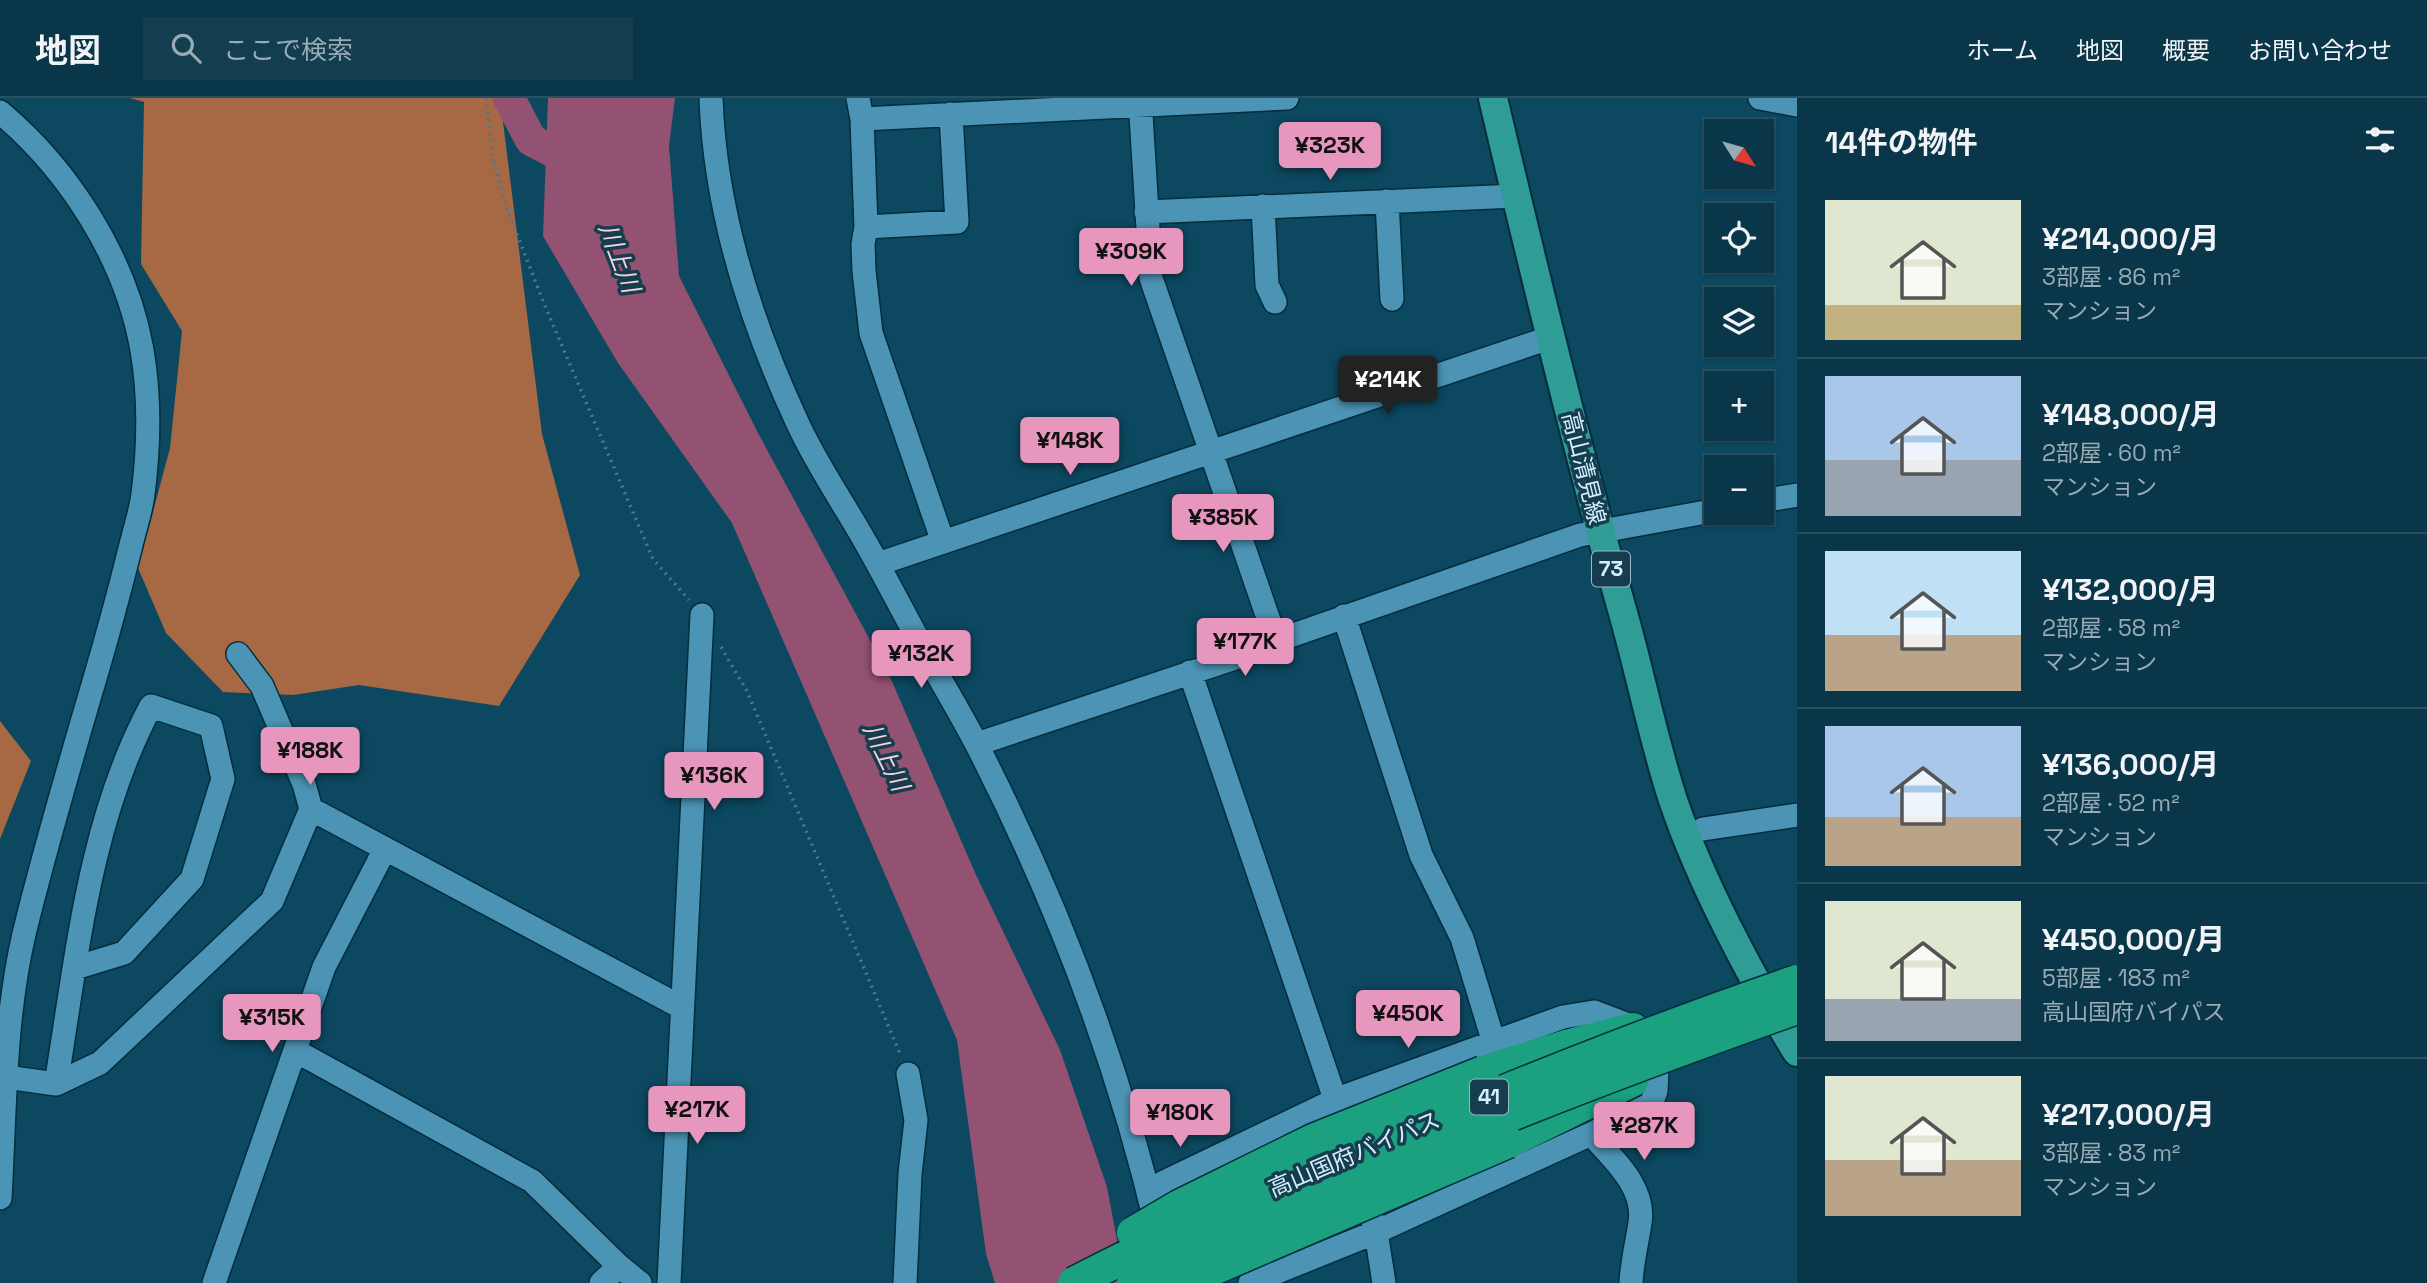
<!DOCTYPE html>
<html lang="ja">
<meta charset="utf-8">
<style>
:root{--surface:#093648;--page:#123e4f;--text:#f1f3f6;--muted:#99abb4;--line:#295060;--accent:#e797bd}
body{margin:0;font-family:"Space Grotesk","Noto Sans JP",sans-serif;background:var(--page);color:var(--text);height:100vh;display:flex;flex-direction:column;font-size:26px;white-space:nowrap}
*{box-sizing:border-box;margin:0}
p{font-size:23px;color:var(--muted)}
.icon{flex:none;width:38px;height:38px;fill:none;stroke:currentColor;stroke-width:2;stroke-linecap:round;stroke-linejoin:round}
.map{position:relative;flex:1;overflow:hidden}
.side{display:flex;flex-direction:column;background:var(--surface);width:630px}
.side>*{flex:none}
.needle{width:46px;rotate:127deg}
.tools{position:absolute;left:1704px;top:21px;display:grid;gap:14px}
.tools a{display:grid;place-items:center;width:70px;height:70px;border-radius:0px;background:var(--surface);box-shadow:0 2px 5px #0004,0 0 0 2px var(--line);font-size:35px}
.price{position:absolute;translate:-50% -60px;padding:0 16px;border-radius:7px;background:var(--accent);color:#111;font-size:23px;line-height:46px;filter:drop-shadow(0 2px 4px #0008)}
.price::after{content:'';position:absolute;left:50%;top:42px;width:21px;height:16px;margin-left:-10px;background:inherit;clip-path:polygon(0 0,100% 0,50% 100%)}
.price.current{background:#222;color:#fff}
ul{padding:0;list-style:none}
li{display:flex;align-items:center;gap:21px;height:175px;padding:0 28px}
li+li{border-top:2px solid var(--line)}
li span{display:grid;place-items:center;flex:none;width:196px;height:140px;border-radius:0px;color:#555}
li>.icon{margin-inline-start:auto}
span .icon{width:84px;height:84px;fill:#fffc;stroke-width:1}
li b{font-size:30px}
h2{display:flex;justify-content:space-between;align-items:center;height:84px;padding:0 28px;font-size:30px}
header{display:flex;align-items:center;gap:42px;box-sizing:border-box;height:98px;padding:0 35px;background:var(--surface);border-bottom:2px solid var(--line)}
header strong{font-size:33px}
nav{display:flex;gap:38px;margin-inline-start:auto;font-size:24px}
.search{width:490px;height:63px;background:var(--page);display:flex;align-items:center;gap:18px;box-sizing:border-box;padding:0 24px;border-radius:0px;color:var(--muted);font-size:26px}
main{display:flex;flex:1;min-height:0}
.map>svg:first-child{display:block}
.forest{fill:#a76844}
.water{fill:#935272}
.lines{fill:none;stroke-linecap:round;stroke-linejoin:round}
.river{stroke:#935272;stroke-width:32}
.minor-casing{stroke:#042d3d;stroke-width:26}
.major-casing{stroke:#042d3d;stroke-width:32}
.highway-casing{stroke:#042d3d;stroke-width:35}
.path{stroke:#497b90;stroke-width:3.5;stroke-dasharray:2 5;stroke-linecap:butt}
.minor{stroke:#4c94b5;stroke-width:23}
.major{stroke:#2f9c95;stroke-width:28}
.highway{stroke:#1ba17f;stroke-width:32}
.highway-bridge-casing{stroke:#042d3d;stroke-width:35;stroke-linecap:butt}
.highway-bridge{stroke:#1ba17f;stroke-width:32}
.labels{text-anchor:middle;stroke-width:7;stroke-linejoin:round;paint-order:stroke}
.shield{fill:#163d4e;stroke:#9abac8;stroke-width:2}
.shield-label{font-size:21px;font-weight:bold;fill:#d3effd}
.street-label{font-size:23px;fill:#d3effd;stroke:#163d4e}
.water-label{font-size:24px;font-style:italic;fill:#f7cfe1;stroke:#163d4e}
</style>
<header>
<strong>地図</strong>
<div class="search"><svg class="icon" aria-label="search" viewBox="0 0 24 24"><circle cx="10" cy="10" r="6"/><path d="M15 15l6 6"/></svg>ここで検索</div>
<nav><a>ホーム</a><a>地図</a><a>概要</a><a>お問い合わせ</a></nav>
</header>
<main>
<div class="map">
<svg width="1797" height="1185" viewBox="0 0 1797 1185">
<rect width="100%" height="100%" fill="#0c4860"/>
<!-- forest -->
<path class="forest" d="M 130,0 L 500,0 L 542,336 L 580,477 L 499,608 L 359,587 L 293,597 L 223,594 L 166,535 L 138,470 L 170,350 L 182,233 L 141,166 L 144,4 Z
M 0,623 L 31,663 L 0,741 Z"/>
<!-- water -->
<path class="water" d="M 548,0 L 675,0 L 669,48 L 679,178 L 758,335 L 890,579 L 976,777 L 1060,952 L 1107,1089 L 1125,1185 L 995,1185 L 986,1156 L 957,942 L 732,425 L 618,265 L 543,138 Z"/>
<g class="lines">
<!-- river -->
<path class="river" d="M 509,0 L 531,42 L 562,58 L 580,75"/>
<defs>
<path id="minor" d="M 711,0 C 715,114 750,223 798,326 C 815,363 838,397 859,433 C 883,474 904,516 927,558 C 944,588 962,618 978,649 C 1057,804 1119,966 1158,1135
M 858,0 L 862,21 L 866,129 L 863,146 L 864,173 L 871,235 L 943,444
M 1140,0 L 1151,180 L 1276,543
M 1760,0 L 1797,7
M 0,14 C 70,73 126,161 142,252 C 150,299 149,349 143,396 C 141,413 135,430 131,447 C 120,491 108,536 95,580 C 70,665 45,750 24,836 C 4,922 5,1012 0,1100
M 862,21 L 1287,0
M 1387,103 L 1392,201
M 1263,108 L 1267,187 L 1275,204
M 1146,114 L 1516,98
M 866,129 L 957,124 L 951,16
M 1762,403 L 1797,397
M 878,466 L 1552,239
M 1344,518 L 1421,757 L 1462,840 L 1494,945
M 238,556 L 262,588 L 304,686 L 311,711
M 1190,574 L 1349,1042
M 977,646 L 1268,549 L 1276,543 L 1580,437 L 1717,412
M 1703,731 L 1797,717
M 296,953 L 532,1083 L 619,1168 L 640,1185
M 6,979 L 56,986 L 100,965 L 272,803 L 311,711 L 681,909
M 56,986 C 77,859 89,723 151,608 L 211,628 L 223,681 L 192,781 L 124,855 L 75,870
M 1364,1091 L 1376,1134 L 1384,1185
M 1168,1114 L 1162,1085 L 1337,1001 L 1563,919 L 1594,914 L 1636,930
M 214,1185 L 324,869 L 385,751
M 601,1185 L 619,1168
M 669,1185 L 702,517
M 905,1185 L 910,1076 L 916,1022 L 908,976
M 1250,1185 L 1376,1134 L 1591,1036
M 1631,1185 C 1632,1164 1637,1145 1640,1125 C 1646,1089 1612,1060 1591,1036 L 1651,1006 L 1656,993 L 1657,971"/>
<path id="major" d="M 1493,0 C 1533,170 1574,340 1621,508 C 1640,573 1652,638 1673,702 C 1701,785 1751,879 1797,954"/>
<path id="highway" d="M 1483,974 L 1566,948 L 1633,931
M 1508,1044 L 1632,983"/>
</defs>
<!-- minor casing -->
<use href="#minor" class="minor-casing"/>
<!-- major casing -->
<use href="#major" class="major-casing"/>
<!-- highway casing -->
<use href="#highway" class="highway-casing"/>
<!-- path -->
<path class="path" d="M 486,0 L 493,61 L 506,108 L 545,208 L 653,461 L 689,502
M 721,549 L 747,593 L 901,958"/>
<!-- minor -->
<use href="#minor" class="minor"/>
<!-- major -->
<use href="#major" class="major"/>
<!-- highway -->
<use href="#highway" class="highway"/>
<defs>
<path id="highway-bridge" d="M 1133,1135 L 1179,1108 L 1315,1041 L 1483,974
M 1074,1185 C 1190,1125 1310,1073 1431,1023 C 1552,973 1673,925 1797,883
M 1133,1185 C 1347,1078 1571,990 1797,910
M 1181,1185 L 1508,1044"/>
</defs>
<!-- highway-bridge casing -->
<use href="#highway-bridge" class="highway-bridge-casing"/>
<!-- highway-bridge -->
<use href="#highway-bridge" class="highway-bridge"/>
</g>
<g class="labels">
<!-- shield labels -->
<g class="shield">
<rect x="1592" y="453.5" width="38" height="35" rx="5"/>
<rect x="1470" y="981.5" width="38" height="35" rx="5"/>
</g>
<g class="shield-label">
<text x="1611" y="478">73</text>
<text x="1489" y="1006">41</text>
</g>
<!-- street labels -->
<g class="street-label">
<text transform="translate(1584 370) rotate(76)" y="8">高山清見線</text>
<text transform="translate(1354 1056) rotate(-23)" y="8">高山国府バイパス</text>
</g>
<!-- water labels -->
<g class="water-label">
<text transform="translate(619 160) rotate(69)" y="8">川上川</text>
<text transform="translate(886 659) rotate(64)" y="8">川上川</text>
</g>
</g>
</svg>
<div class="tools">
<a><svg class="needle" viewBox="-14 -14 28 28"><path d="M0-13l5 13h-10z" fill="#e53935"/><path d="M0 13l5-13h-10z" fill="#99abb4"/></svg></a>
<a><svg class="icon" aria-label="locate" viewBox="0 0 24 24"><circle cx="12" cy="12" r="6"/><path d="M12 2v4M12 18v4M2 12h4M18 12h4"/></svg></a>
<a><svg class="icon" aria-label="layers" viewBox="0 0 24 24"><path d="M12 4l9 5-9 5-9-5zM3 14l9 5 9-5"/></svg></a>
<a>+</a>
<a>−</a>
</div>
<b class="price" style="left:1330px;top:84px">¥323K</b>
<b class="price" style="left:1131px;top:190px">¥309K</b>
<b class="price current" style="left:1388px;top:318px">¥214K</b>
<b class="price" style="left:1070px;top:379px">¥148K</b>
<b class="price" style="left:1223px;top:456px">¥385K</b>
<b class="price" style="left:1245px;top:580px">¥177K</b>
<b class="price" style="left:921px;top:592px">¥132K</b>
<b class="price" style="left:310px;top:689px">¥188K</b>
<b class="price" style="left:714px;top:714px">¥136K</b>
<b class="price" style="left:1408px;top:952px">¥450K</b>
<b class="price" style="left:272px;top:956px">¥315K</b>
<b class="price" style="left:697px;top:1048px">¥217K</b>
<b class="price" style="left:1180px;top:1051px">¥180K</b>
<b class="price" style="left:1644px;top:1064px">¥287K</b>
</div>
<section class="side">
<h2>14件の物件<svg class="icon" aria-label="filters" viewBox="0 0 24 24"><path d="M4 7h16M4 17h16"/><circle cx="9" cy="7" r="2"/><circle cx="15" cy="17" r="2"/></svg></h2>
<ul>
<li><span style="background:linear-gradient(#dfe7d0 75%,#c2b280 0)"><svg class="icon" aria-label="home" viewBox="0 0 24 24"><path d="M3 11l9-7 9 7M6 9v11h12V9"/></svg></span><div><b>¥214,000/月</b><p>3部屋 · 86 m²</p><p>マンション</p></div></li>
<li><span style="background:linear-gradient(#a9c7e8 60%,#9aa5b1 0)"><svg class="icon" aria-label="home" viewBox="0 0 24 24"><path d="M3 11l9-7 9 7M6 9v11h12V9"/></svg></span><div><b>¥148,000/月</b><p>2部屋 · 60 m²</p><p>マンション</p></div></li>
<li><span style="background:linear-gradient(#bfe0f5 60%,#b9a48a 0)"><svg class="icon" aria-label="home" viewBox="0 0 24 24"><path d="M3 11l9-7 9 7M6 9v11h12V9"/></svg></span><div><b>¥132,000/月</b><p>2部屋 · 58 m²</p><p>マンション</p></div></li>
<li><span style="background:linear-gradient(#a9c7e8 65%,#b9a48a 0)"><svg class="icon" aria-label="home" viewBox="0 0 24 24"><path d="M3 11l9-7 9 7M6 9v11h12V9"/></svg></span><div><b>¥136,000/月</b><p>2部屋 · 52 m²</p><p>マンション</p></div></li>
<li><span style="background:linear-gradient(#dfe7d0 70%,#9aa5b1 0)"><svg class="icon" aria-label="home" viewBox="0 0 24 24"><path d="M3 11l9-7 9 7M6 9v11h12V9"/></svg></span><div><b>¥450,000/月</b><p>5部屋 · 183 m²</p><p>高山国府バイパス</p></div></li>
<li><span style="background:linear-gradient(#dfe7d0 60%,#b9a48a 0)"><svg class="icon" aria-label="home" viewBox="0 0 24 24"><path d="M3 11l9-7 9 7M6 9v11h12V9"/></svg></span><div><b>¥217,000/月</b><p>3部屋 · 83 m²</p><p>マンション</p></div></li>
</ul>
</section>
</main>
